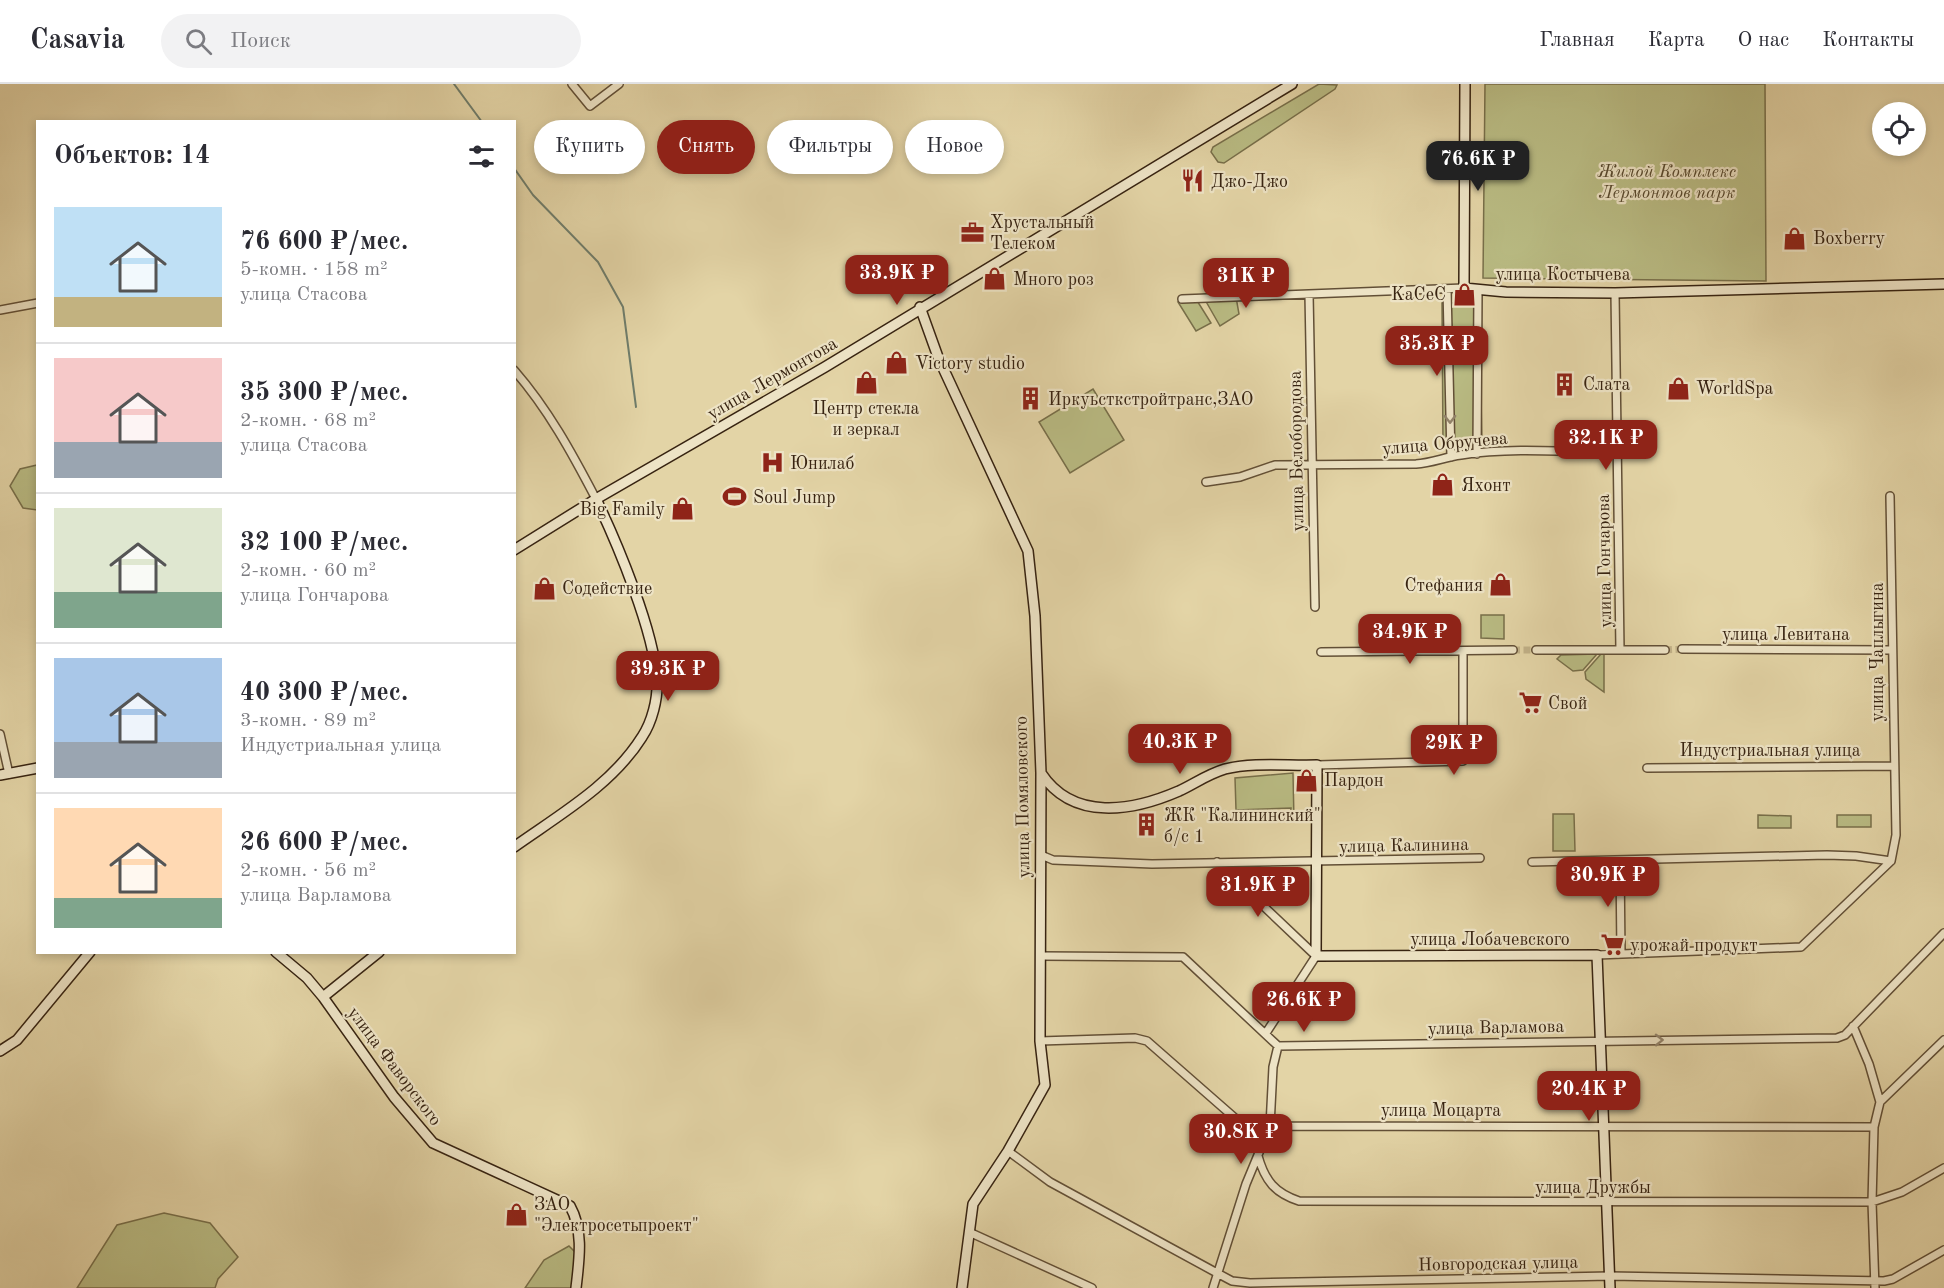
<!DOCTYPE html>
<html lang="ru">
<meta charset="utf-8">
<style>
:root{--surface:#fff;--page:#f2f2f3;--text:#2b2b33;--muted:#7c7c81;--line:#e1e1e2;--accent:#8f2418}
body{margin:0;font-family:"Old Standard TT",serif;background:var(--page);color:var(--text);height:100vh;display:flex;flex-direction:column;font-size:22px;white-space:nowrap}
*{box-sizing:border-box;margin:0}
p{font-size:20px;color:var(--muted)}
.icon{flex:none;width:33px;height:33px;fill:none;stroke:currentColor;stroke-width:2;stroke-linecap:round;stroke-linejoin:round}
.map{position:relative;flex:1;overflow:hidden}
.side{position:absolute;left:36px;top:36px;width:480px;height:834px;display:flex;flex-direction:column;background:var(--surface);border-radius:0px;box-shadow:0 3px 9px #0003}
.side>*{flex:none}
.guide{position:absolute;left:534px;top:36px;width:570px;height:54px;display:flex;gap:12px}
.buttons{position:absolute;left:1872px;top:18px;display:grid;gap:12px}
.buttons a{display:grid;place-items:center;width:54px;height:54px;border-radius:50%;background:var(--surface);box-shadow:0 3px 9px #0003;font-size:30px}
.price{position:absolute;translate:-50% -51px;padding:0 14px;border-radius:12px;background:var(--accent);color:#fff;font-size:20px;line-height:39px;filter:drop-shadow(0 2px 3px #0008)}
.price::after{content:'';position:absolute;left:50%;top:36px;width:18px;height:14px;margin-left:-9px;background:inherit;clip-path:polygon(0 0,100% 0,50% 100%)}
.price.on{background:#222;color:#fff}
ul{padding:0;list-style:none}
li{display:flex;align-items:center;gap:18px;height:150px;padding:0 18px}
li+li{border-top:2px solid var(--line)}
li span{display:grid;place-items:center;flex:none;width:168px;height:120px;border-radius:0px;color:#555}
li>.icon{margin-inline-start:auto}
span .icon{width:72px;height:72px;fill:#fffc;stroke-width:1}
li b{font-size:26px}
h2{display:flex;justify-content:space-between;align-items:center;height:72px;padding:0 18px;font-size:26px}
.pill{padding:0 21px;border-radius:27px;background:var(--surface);box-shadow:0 3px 9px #0003;font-size:21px;line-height:54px}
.pill.on{background:var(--accent);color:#fff}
header{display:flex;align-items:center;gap:36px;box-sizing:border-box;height:84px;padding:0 30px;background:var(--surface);border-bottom:2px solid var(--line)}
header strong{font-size:28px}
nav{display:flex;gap:33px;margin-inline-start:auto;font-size:21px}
.search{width:420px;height:54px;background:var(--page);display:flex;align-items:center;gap:15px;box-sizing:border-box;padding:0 21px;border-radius:33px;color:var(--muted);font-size:22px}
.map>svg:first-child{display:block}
.green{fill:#b9bb83;stroke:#786f4a;stroke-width:1.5}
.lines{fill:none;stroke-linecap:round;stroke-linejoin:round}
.stream{stroke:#6f7c6a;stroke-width:2}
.street-tunnel{stroke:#c1b188;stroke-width:7;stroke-dasharray:7 3.5;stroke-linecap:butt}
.street-casing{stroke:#624f36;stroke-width:10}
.secondary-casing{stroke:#372311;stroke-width:12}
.street{stroke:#ede3c5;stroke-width:7}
.secondary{stroke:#ede3c5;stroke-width:9}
.oneway{stroke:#92836b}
.labels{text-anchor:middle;stroke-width:4.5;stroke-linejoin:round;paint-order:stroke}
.park-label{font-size:18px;font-style:italic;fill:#58492e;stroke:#ede3c5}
.poi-label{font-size:18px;fill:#372311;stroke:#ede3c5;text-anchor:start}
.street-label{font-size:18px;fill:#372311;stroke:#ede3c5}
</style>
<header>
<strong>Casavia</strong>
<div class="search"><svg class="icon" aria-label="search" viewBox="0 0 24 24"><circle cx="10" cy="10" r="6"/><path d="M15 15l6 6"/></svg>Поиск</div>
<nav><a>Главная</a><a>Карта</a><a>О нас</a><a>Контакты</a></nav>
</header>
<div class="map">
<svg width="1944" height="1204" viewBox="0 0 1944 1204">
<rect width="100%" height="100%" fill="#e3d4a6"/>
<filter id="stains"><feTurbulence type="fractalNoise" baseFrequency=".00333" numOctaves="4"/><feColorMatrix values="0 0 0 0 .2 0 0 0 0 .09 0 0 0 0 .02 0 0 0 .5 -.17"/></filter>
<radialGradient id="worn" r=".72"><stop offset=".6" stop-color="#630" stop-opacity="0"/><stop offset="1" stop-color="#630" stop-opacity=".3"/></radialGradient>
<!-- green -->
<path class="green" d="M 1319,0 L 1337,1 L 1335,5 L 1224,79 L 1218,78 L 1211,68 L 1213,63 Z
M 1485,0 L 1765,0 L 1766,197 L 1483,194 Z
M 1236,213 L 1239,230 L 1220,242 L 1204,214 Z
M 1196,215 L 1211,239 L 1196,247 L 1178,218 Z
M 1442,219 L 1479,219 L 1482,360 L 1443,361 Z
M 1093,305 L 1124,356 L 1070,389 L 1039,338 Z
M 37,381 L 37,426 L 23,424 L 10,402 L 20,385 Z
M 1481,531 L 1504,531 L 1504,555 L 1481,554 Z
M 1597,570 L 1583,586 L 1573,587 L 1557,575 L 1561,571 Z
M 1601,570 L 1604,570 L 1604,608 L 1586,595 L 1585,588 Z
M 1293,689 L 1294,737 L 1290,737 L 1291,724 L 1236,726 L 1235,694 Z
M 1553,730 L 1574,730 L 1575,767 L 1553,767 Z
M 1758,731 L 1791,732 L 1791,744 L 1758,744 Z
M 1837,731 L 1871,731 L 1871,743 L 1837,743 Z
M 164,1129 L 210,1139 L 238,1173 L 218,1195 L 215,1204 L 77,1204 L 117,1141 Z
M 569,1162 L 580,1173 L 575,1204 L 525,1204 L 544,1176 Z"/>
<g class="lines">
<!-- stream -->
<path class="stream" d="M 454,0 L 482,38
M 514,84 L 533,111 L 598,178 L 623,223 L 636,323"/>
<!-- street-tunnel -->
<path class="street-tunnel" d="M 1513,566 L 1536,566
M 1665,566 L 1682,565"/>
<defs>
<path id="street" d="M 572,0 L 590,22 L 619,0
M 1447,205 L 1451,373
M 1615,209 L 1620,566
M 1309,210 L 1315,523
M 1182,215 L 1464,204
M 0,226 L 38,219
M 514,286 C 548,325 572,369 596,415
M 1477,370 L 1478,206
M 1206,398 L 1240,393 L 1275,381 L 1416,380 C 1432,379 1445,373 1461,371 C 1512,363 1566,368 1617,369
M 1682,565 L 1891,566
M 1536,566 L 1665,566
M 1321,568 L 1513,566
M 0,650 L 9,690
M 1317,681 L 1463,677 L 1463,568
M 1647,684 L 1892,682
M 1041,771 L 1053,776 L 1152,780 L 1480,774
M 1217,778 L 1316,872 L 1266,949
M 1532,778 L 1827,771 L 1856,772 L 1891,777
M 1620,778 L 1621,870
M 1597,871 L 1801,863 L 1891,777 L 1896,751 L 1890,412
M 1041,872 L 1183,873 L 1278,962 L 1837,954 L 1845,951 L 1944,849
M 1853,942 L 1869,980 L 1880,1018 L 1874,1043 L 1872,1118 L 1875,1204
M 1040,957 L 1135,954 L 1147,957 L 1244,1042 L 1874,1043
M 1880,1018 L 1944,956
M 1008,1067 L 1050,1098 L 1217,1189 L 1232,1197 L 1250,1199 L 1610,1192 L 1884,1197 L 1893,1195 L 1944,1166
M 1258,1072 C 1265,1097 1275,1109 1299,1117 L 1872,1118 L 1902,1108 L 1944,1084
M 969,1148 L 1092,1204
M 1213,1204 L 1246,1100 L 1270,1042 L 1273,983 L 1278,962"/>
<path id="secondary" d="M 1465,0 L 1464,204 L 1506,208 L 1615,209 L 1944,200
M 920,223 L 938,273 L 1028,467 L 1035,532 L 1041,689 L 1040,957 L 1045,1001 L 1008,1067 L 973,1120 L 962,1204
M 514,466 L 596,415 L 825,283 L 1292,0
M 1041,689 C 1073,738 1133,727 1179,707 C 1194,700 1208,690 1225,685 C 1253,678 1288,682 1317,681 L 1316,872 L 1597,871 L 1610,1204
M 0,691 L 38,684
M 514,763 C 559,731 612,701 642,653 C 652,638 658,615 657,596 C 654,547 618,461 596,415
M 276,868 L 307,894 L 323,913 L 394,1013 L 433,1059 L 570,1122 C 584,1147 579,1177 576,1204
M 323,913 L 379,868
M 0,967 L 17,956 L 90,868"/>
</defs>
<!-- street casing -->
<use href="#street" class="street-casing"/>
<!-- secondary casing -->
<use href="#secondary" class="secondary-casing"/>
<!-- street -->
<use href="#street" class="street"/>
<!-- secondary -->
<use href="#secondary" class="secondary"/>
</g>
<!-- one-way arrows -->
<defs><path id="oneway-chevron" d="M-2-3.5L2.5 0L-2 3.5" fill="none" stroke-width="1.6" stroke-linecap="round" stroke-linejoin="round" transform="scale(1.5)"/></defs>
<g class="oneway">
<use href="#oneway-chevron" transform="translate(1450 335) rotate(89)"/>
<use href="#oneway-chevron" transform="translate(1659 956) rotate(-1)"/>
</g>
<!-- icons -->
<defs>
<symbol id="restaurant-bare" viewBox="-9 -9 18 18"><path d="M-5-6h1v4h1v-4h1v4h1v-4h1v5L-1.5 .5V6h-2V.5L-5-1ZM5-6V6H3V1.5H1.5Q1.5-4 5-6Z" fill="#8f2418" stroke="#ede3c5" stroke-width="2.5" paint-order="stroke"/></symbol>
<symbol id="office-bare" viewBox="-9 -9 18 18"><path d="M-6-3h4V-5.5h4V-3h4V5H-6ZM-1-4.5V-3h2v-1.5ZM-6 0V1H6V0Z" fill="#8f2418" stroke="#ede3c5" stroke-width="2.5" paint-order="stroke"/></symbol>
<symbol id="shop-bare" viewBox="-9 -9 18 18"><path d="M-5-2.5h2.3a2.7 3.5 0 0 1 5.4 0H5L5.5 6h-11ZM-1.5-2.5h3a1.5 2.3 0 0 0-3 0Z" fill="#8f2418" stroke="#ede3c5" stroke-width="2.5" paint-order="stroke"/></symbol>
<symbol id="building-bare" viewBox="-9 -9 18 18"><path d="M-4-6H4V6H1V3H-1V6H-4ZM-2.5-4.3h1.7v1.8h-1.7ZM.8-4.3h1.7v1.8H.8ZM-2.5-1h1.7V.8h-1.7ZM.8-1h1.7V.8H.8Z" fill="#8f2418" stroke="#ede3c5" stroke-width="2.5" paint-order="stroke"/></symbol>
<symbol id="hospital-bare" viewBox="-9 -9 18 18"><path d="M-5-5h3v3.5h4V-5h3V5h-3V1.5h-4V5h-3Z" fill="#8f2418" stroke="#ede3c5" stroke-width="2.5" paint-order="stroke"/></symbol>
<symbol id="stadium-bare" viewBox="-9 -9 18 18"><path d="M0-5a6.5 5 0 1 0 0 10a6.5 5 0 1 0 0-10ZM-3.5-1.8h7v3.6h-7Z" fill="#8f2418" stroke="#ede3c5" stroke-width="2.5" paint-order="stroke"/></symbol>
<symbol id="supermarket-bare" viewBox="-9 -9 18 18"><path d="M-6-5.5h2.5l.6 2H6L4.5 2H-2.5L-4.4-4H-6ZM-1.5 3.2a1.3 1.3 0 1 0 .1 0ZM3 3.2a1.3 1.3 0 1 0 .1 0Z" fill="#8f2418" stroke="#ede3c5" stroke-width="2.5" paint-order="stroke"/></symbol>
</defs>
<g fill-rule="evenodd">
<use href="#restaurant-bare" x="1176" y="80" width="33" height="33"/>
<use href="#office-bare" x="956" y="132" width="33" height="33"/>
<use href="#shop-bare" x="1778" y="138" width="33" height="33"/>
<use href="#shop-bare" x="978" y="178" width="33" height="33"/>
<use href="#shop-bare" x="1448" y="194" width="33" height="33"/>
<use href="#shop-bare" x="880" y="262" width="33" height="33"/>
<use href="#shop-bare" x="850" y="282" width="33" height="33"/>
<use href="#building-bare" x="1548" y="284" width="33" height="33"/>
<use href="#shop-bare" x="1662" y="288" width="33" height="33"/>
<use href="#building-bare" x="1014" y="298" width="33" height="33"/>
<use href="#hospital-bare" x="756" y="362" width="33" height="33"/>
<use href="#shop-bare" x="1426" y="384" width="33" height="33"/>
<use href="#stadium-bare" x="718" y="396" width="33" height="33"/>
<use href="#shop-bare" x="666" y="408" width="33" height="33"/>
<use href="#shop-bare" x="1484" y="484" width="33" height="33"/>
<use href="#shop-bare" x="528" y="488" width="33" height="33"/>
<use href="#supermarket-bare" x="1514" y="602" width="33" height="33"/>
<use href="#shop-bare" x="1290" y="680" width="33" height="33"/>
<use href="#building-bare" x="1130" y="724" width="33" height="33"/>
<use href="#supermarket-bare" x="1596" y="844" width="33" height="33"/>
<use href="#shop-bare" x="500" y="1114" width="33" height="33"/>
</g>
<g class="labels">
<!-- park labels -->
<g class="park-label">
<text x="1667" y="93">Жилой Комплекс<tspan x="1667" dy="21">Лермонтов парк</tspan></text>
</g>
<!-- poi labels -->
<g class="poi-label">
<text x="1211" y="103">Джо-Джо</text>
<text x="990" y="144">Хрустальный<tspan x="990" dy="21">Телеком</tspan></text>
<text x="1813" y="160">Boxberry</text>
<text x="1013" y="201">Много роз</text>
<text x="1446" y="216" text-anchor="end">KaCeC</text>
<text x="915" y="285">Victory studio</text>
<text x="1583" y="306">Слата</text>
<text x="1696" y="310">WorldSpa</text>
<text x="1048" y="321">Иркуьсткстройтранс,ЗАО</text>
<text x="866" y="330" text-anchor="middle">Центр стекла<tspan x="866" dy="21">и зеркал</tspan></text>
<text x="790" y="385">Юнилаб</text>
<text x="1461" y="407">Яхонт</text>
<text x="753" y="419">Soul Jump</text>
<text x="665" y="431" text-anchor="end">Big Family</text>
<text x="1483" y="507" text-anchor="end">Стефания</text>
<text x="562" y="510">Содействие</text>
<text x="1548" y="625">Свой</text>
<text x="1324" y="702">Пардон</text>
<text x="1164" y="737">ЖК "Калининский"<tspan x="1164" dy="21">б/с 1</tspan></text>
<text x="1630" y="867">урожай продукт</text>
<text x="534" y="1126">ЗАО<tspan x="534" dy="21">"Электросетьпроект"</tspan></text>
</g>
<!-- street labels -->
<g class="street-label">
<text x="1563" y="196">улица Костычева</text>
<text transform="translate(772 294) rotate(-30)" y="6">улица Лермонтова</text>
<text transform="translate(1445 359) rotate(-5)" y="6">улица Обручева</text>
<text transform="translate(1296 367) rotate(-91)" y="6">улица Белобородова</text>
<text transform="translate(1604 477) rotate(-91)" y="6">улица Гончарова</text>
<text x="1786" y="556">улица Левитана</text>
<text transform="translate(1877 568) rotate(-90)" y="6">улица Чаплыгина</text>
<text x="1770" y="672">Индустриальная улица</text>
<text transform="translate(1022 713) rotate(-91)" y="6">улица Помяловского</text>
<text transform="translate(1404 761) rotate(-1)" y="6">улица Калинина</text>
<text x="1490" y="861">улица Лобачевского</text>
<text transform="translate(1496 943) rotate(-1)" y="6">улица Варламова</text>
<text transform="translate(395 982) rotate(53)" y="6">улица Фаворского</text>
<text x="1441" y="1032">улица Моцарта</text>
<text x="1593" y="1109">улица Дружбы</text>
<text transform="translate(1498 1179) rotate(-1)" y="6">Новгородская улица</text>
</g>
</g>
<rect width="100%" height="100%" filter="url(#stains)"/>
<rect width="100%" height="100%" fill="url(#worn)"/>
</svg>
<div class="buttons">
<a><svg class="icon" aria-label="locate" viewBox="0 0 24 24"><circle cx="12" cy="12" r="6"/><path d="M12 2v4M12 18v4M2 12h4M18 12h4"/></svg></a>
</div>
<b class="price on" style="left:1478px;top:108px">76.6K ₽</b>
<b class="price" style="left:897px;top:222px">33.9K ₽</b>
<b class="price" style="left:1246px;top:225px">31K ₽</b>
<b class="price" style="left:1437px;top:293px">35.3K ₽</b>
<b class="price" style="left:1606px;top:387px">32.1K ₽</b>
<b class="price" style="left:1410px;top:581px">34.9K ₽</b>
<b class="price" style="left:668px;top:618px">39.3K ₽</b>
<b class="price" style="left:1180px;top:691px">40.3K ₽</b>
<b class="price" style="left:1454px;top:692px">29K ₽</b>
<b class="price" style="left:1608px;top:824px">30.9K ₽</b>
<b class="price" style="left:1258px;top:834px">31.9K ₽</b>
<b class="price" style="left:1304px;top:949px">26.6K ₽</b>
<b class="price" style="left:1589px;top:1038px">20.4K ₽</b>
<b class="price" style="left:1241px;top:1081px">30.8K ₽</b>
<div class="guide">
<a class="pill">Купить</a>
<a class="pill on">Снять</a>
<a class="pill">Фильтры</a>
<a class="pill">Новое</a>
</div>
<section class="side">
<h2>Объектов: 14<svg class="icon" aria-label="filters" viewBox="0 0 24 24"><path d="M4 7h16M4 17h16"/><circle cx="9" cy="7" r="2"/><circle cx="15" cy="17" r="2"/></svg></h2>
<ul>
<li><span style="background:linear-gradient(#bfe0f5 75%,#c2b280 0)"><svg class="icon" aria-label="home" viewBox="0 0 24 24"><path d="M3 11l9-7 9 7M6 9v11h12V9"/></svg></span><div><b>76 600 ₽/мес.</b><p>5-комн. · 158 m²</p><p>улица Стасова</p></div></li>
<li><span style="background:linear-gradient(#f6c9c9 70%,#9aa5b1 0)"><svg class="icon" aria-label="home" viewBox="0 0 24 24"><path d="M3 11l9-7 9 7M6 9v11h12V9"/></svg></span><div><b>35 300 ₽/мес.</b><p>2-комн. · 68 m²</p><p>улица Стасова</p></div></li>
<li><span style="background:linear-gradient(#dfe7d0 70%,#7fa58c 0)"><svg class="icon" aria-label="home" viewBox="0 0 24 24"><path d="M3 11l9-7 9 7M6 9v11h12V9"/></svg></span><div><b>32 100 ₽/мес.</b><p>2-комн. · 60 m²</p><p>улица Гончарова</p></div></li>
<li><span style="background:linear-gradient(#a9c7e8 70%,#9aa5b1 0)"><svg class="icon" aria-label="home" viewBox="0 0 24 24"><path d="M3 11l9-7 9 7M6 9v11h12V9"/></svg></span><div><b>40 300 ₽/мес.</b><p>3-комн. · 89 m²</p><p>Индустриальная улица</p></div></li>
<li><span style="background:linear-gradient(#ffd9b3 75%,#7fa58c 0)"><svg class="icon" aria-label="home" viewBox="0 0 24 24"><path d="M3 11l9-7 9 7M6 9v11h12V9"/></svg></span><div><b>26 600 ₽/мес.</b><p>2-комн. · 56 m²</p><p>улица Варламова</p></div></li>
</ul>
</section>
</div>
